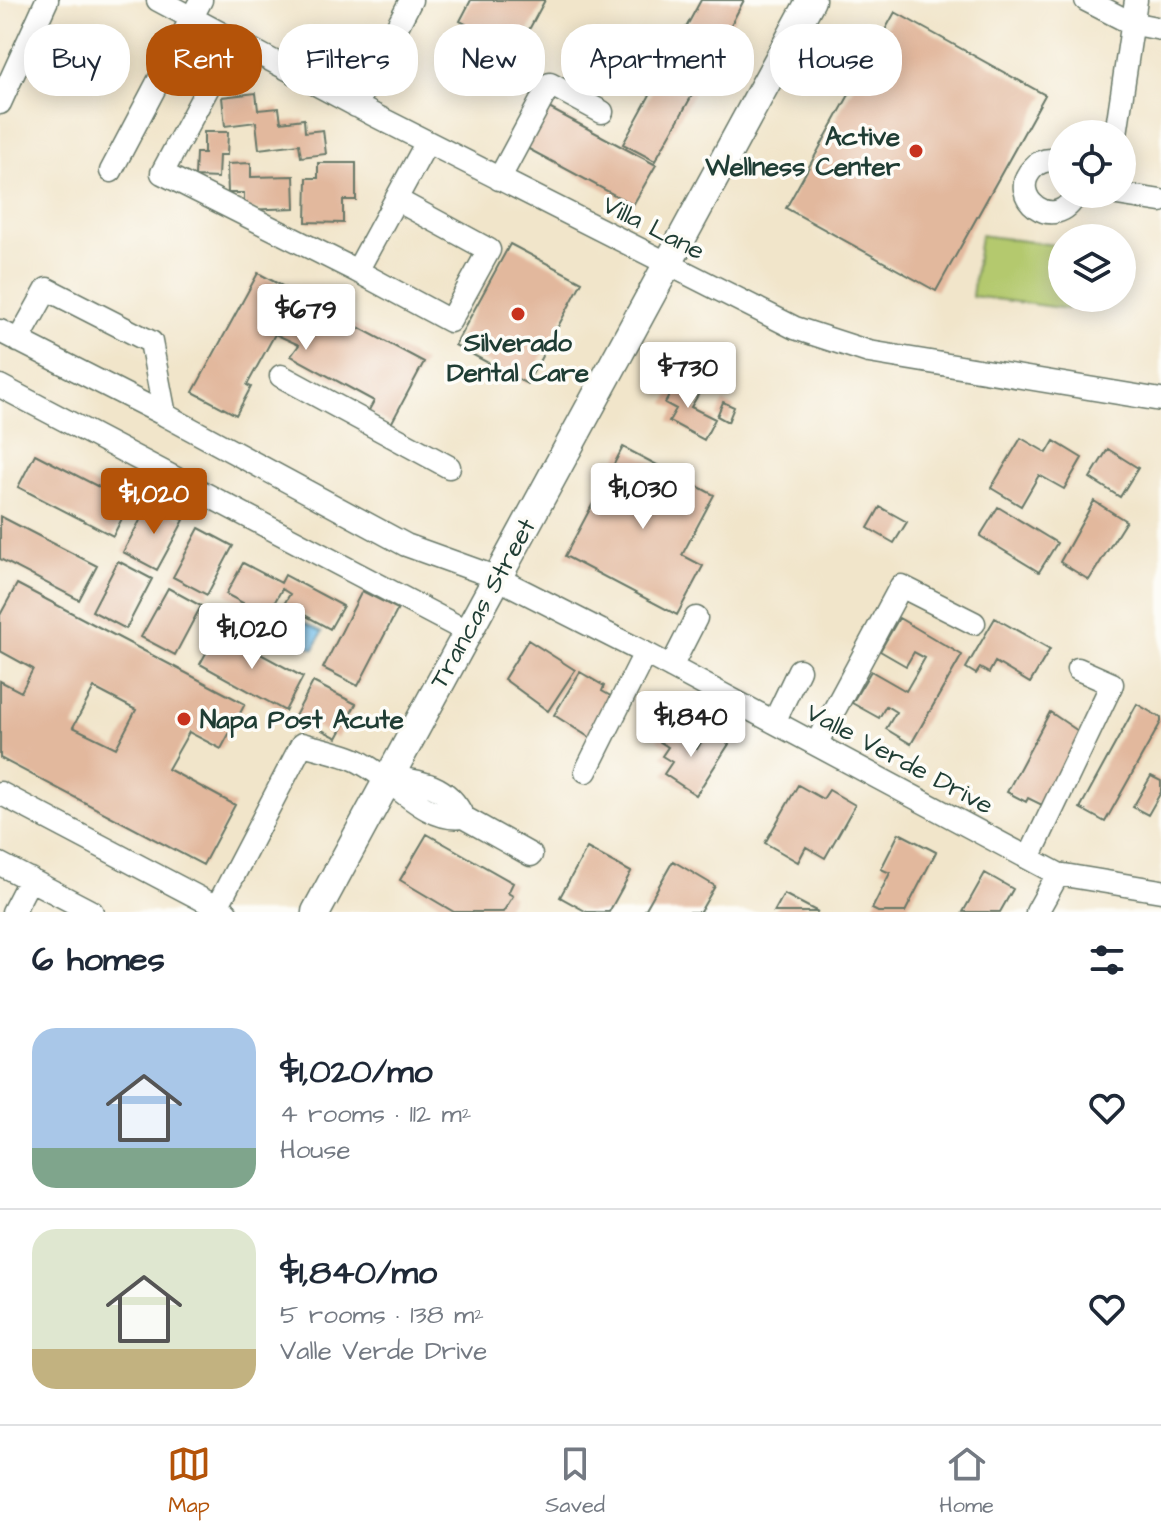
<!DOCTYPE html>
<meta charset="utf-8">
<style>
:root{--surface:#fff;--page:#f6f6f7;--text:#1f2937;--muted:#747a83;--line:#e0e1e3;--accent:#b45309}
body{margin:0;font-family:"Architects Daughter",sans-serif;background:var(--page);color:var(--text);height:100vh;display:flex;flex-direction:column;font-size:30px;white-space:nowrap}
*{box-sizing:border-box;margin:0}
p{font-size:26px;color:var(--muted)}
.icon{flex:none;width:44px;height:44px;fill:none;stroke:currentColor;stroke-width:2;stroke-linecap:round;stroke-linejoin:round}
.map{position:relative;height:912px;overflow:hidden}
.side{display:flex;flex-direction:column;background:var(--surface);flex:1}
.side>*{flex:none}
.top-card{position:absolute;left:24px;top:24px;width:1114px;height:72px;display:flex;gap:16px}
.tools{position:absolute;left:1048px;top:120px;display:grid;gap:16px}
.tools a{display:grid;place-items:center;width:88px;height:88px;border-radius:50%;background:var(--surface);box-shadow:0 4px 20px #0003;font-size:40px}
.price{position:absolute;translate:-50% -68px;padding:0 18px;border-radius:8px;background:#fff;color:#222;font-size:26px;line-height:52px;filter:drop-shadow(0 2px 4px #0008)}
.price::after{content:'';position:absolute;left:50%;top:48px;width:24px;height:18px;margin-left:-12px;background:inherit;clip-path:polygon(0 0,100% 0,50% 100%)}
.price.current{background:var(--accent);color:#fff}
ul{padding:0;list-style:none}
li{display:flex;align-items:center;gap:24px;height:200px;padding:0 32px}
li+li{border-top:2px solid var(--line)}
li span{display:grid;place-items:center;flex:none;width:224px;height:160px;border-radius:24px;color:#555}
li>.icon{margin-inline-start:auto}
span .icon{width:96px;height:96px;fill:#fffc;stroke-width:1}
li b{font-size:34px}
h2{display:flex;justify-content:space-between;align-items:center;height:96px;padding:0 32px;font-size:34px}
.chip{padding:0 28px;border-radius:32px;background:var(--surface);box-shadow:0 4px 20px #0003;font-size:28px;line-height:72px}
.chip.current{background:var(--accent);color:#fff}
.dock{display:flex;justify-content:space-around;align-items:center;height:112px;border-top:2px solid var(--line);background:var(--surface);font-size:22px;color:var(--muted)}
.dock a{display:grid;justify-items:center;gap:4px}
.dock .current{color:var(--accent)}
.map>svg:first-child{display:block}
.pitch{fill:#b4c96e;stroke:#6a8351;stroke-width:2}
.water{fill:url(#water-ripples);stroke:#4a7f91;stroke-width:2}
.building{fill:#e2b89d;fill-rule:evenodd}
.lines{fill:none;stroke-linecap:round;stroke-linejoin:round}
.minor-casing{stroke:#687868;stroke-width:25}
.major-casing{stroke:#687868;stroke-width:31}
.minor{stroke:#fff;stroke-width:22}
.major{stroke:#fff;stroke-width:28}
.poi-dot{fill:#c8321e;stroke:#fdfcf7;stroke-width:3}
.labels{text-anchor:middle;stroke-width:7;stroke-linejoin:round;paint-order:stroke}
.poi-label{font-size:26px;font-weight:bold;fill:#1f3d34;stroke:#fdfcf7;text-anchor:end}
.street-label{font-size:26px;fill:#1f3d34;stroke:#fdfcf7}
</style>
<div class="map">
<svg width="1161" height="912" viewBox="0 0 1161 912">
<defs>
<pattern id="water-ripples" width="26" height="14" patternUnits="userSpaceOnUse" patternTransform="scale(2)"><rect width="26" height="14" fill="#74c1ee"/><path d="M2 4q2-2 4 0t4 0M15 11q2-2 4 0t4 0" fill="none" stroke="#5f9ec2"/></pattern>
</defs>
<rect width="100%" height="100%" fill="#fdfcf7"/>
<filter id="ink" filterUnits="userSpaceOnUse"><feTurbulence type="fractalNoise" baseFrequency=".0125" numOctaves="2"/><feDisplacementMap in="SourceGraphic" scale="16" xChannelSelector="R" yChannelSelector="G"/><feConvolveMatrix kernelMatrix="1 2 1 2 8 2 1 2 1" color-interpolation-filters="sRGB"/></filter>
<filter id="wash" filterUnits="userSpaceOnUse"><feTurbulence type="fractalNoise" baseFrequency=".006" numOctaves="4" result="noise"/><feDisplacementMap in="SourceGraphic" scale="32" xChannelSelector="R" yChannelSelector="G"/><feGaussianBlur stdDeviation="1.8" result="paint"/><feColorMatrix in="noise" values="0 0 0 0 0 0 0 0 0 0 0 0 0 0 0 0 0 1.4 0 .05"/><feComposite in="paint" operator="in"/></filter>
<g filter="url(#wash)">
<rect width="100%" height="100%" fill="#f1e5ca"/>
<!-- pitch -->
<path class="pitch" d="M 980,235 L 1062,246 L 1062,298 L 1069,298 L 1067,309 L 972,296 Z"/>
<!-- water -->
<path class="water" d="M 290,616 L 322,632 L 314,649 L 281,632 Z"/>
<g id="blocks">
<!-- building -->
<path class="building" d="M 471,0 L 545,0 L 517,52 L 460,21 Z
M 701,0 L 744,0 L 705,74 L 671,55 Z
M 895,12 L 1045,95 L 936,291 L 786,208 Z
M 670,58 L 703,76 L 655,161 L 623,144 Z
M 256,93 L 258,110 L 279,108 L 281,122 L 304,119 L 305,132 L 323,130 L 326,154 L 301,157 L 299,144 L 259,149 L 256,122 L 225,126 L 222,97 Z
M 547,107 L 656,165 L 633,205 L 525,147 Z
M 204,132 L 228,132 L 227,155 L 219,155 L 218,178 L 195,177 L 196,153 L 204,153 Z
M 251,163 L 251,177 L 294,176 L 295,208 L 244,210 L 244,193 L 228,193 L 227,164 Z
M 318,163 L 356,163 L 356,200 L 343,200 L 343,223 L 306,222 L 307,178 L 318,178 Z
M 510,244 L 582,282 L 527,384 L 455,345 Z
M 258,273 L 299,295 L 289,314 L 299,319 L 309,301 L 424,362 L 391,424 L 368,412 L 374,401 L 291,356 L 299,345 L 275,334 L 247,385 L 251,387 L 236,415 L 193,392 Z
M 679,378 L 701,390 L 691,407 L 715,419 L 704,440 L 669,421 L 676,409 L 665,403 Z
M 723,402 L 734,407 L 728,422 L 717,416 Z
M 1021,438 L 1047,453 L 1054,441 L 1082,458 L 1064,489 L 1039,475 L 1021,506 L 991,488 Z
M 623,447 L 714,495 L 682,555 L 703,566 L 677,615 L 565,556 Z
M 1108,449 L 1138,468 L 1120,497 L 1090,478 Z
M 35,454 L 130,503 L 113,536 L 18,487 Z
M 1094,501 L 1126,521 L 1089,580 L 1060,562 Z
M 150,502 L 184,520 L 157,570 L 123,552 Z
M 880,507 L 907,522 L 894,543 L 868,528 Z
M 998,507 L 1057,543 L 1039,572 L 980,536 Z
M 0,516 L 97,566 L 79,600 L 0,559 Z
M 199,528 L 233,546 L 207,595 L 173,577 Z
M 118,561 L 152,579 L 126,629 L 92,611 Z
M 243,563 L 281,583 L 285,575 L 343,606 L 330,629 L 284,604 L 290,594 L 282,589 L 267,616 L 226,594 Z
M 17,584 L 245,704 L 221,749 L 189,732 L 168,769 L 235,805 L 203,865 L 0,758 L 0,681 L 21,692 L 33,669 L 0,651 L 0,615 ZM 94,688 L 136,710 L 116,748 L 73,727 Z
M 168,588 L 201,606 L 175,655 L 141,637 Z
M 362,591 L 398,609 L 358,686 L 323,668 Z
M 899,618 L 962,655 L 911,744 L 886,729 L 896,712 L 886,706 L 879,718 L 852,703 L 871,671 L 906,691 L 925,658 L 914,652 L 906,666 L 880,651 Z
M 995,618 L 1050,649 L 1030,683 L 995,662 L 989,673 L 980,668 L 976,674 L 966,668 Z
M 218,631 L 303,677 L 285,711 L 200,664 Z
M 528,640 L 575,670 L 548,711 L 504,679 Z
M 580,672 L 604,686 L 602,691 L 616,699 L 592,739 L 554,715 Z
M 313,682 L 356,704 L 337,738 L 295,716 Z
M 1137,704 L 1161,718 L 1161,722 L 1105,822 L 1080,808 Z
M 1050,712 L 1081,733 L 1042,805 L 1028,798 L 1026,802 L 1007,792 Z
M 665,727 L 697,749 L 708,731 L 729,744 L 696,795 L 664,774 L 672,762 L 662,756 L 668,747 L 657,740 Z
M 1151,776 L 1161,781 L 1161,792 L 1148,815 L 1133,807 Z
M 798,785 L 823,799 L 829,790 L 855,805 L 825,858 L 806,847 L 798,862 L 765,843 Z
M 899,833 L 936,852 L 905,912 L 878,912 L 872,909 L 890,873 L 881,869 Z
M 427,834 L 513,883 L 508,893 L 513,896 L 503,912 L 454,912 L 400,880 Z
M 587,848 L 631,872 L 609,912 L 587,912 L 560,897 Z
M 673,861 L 715,886 L 700,912 L 644,912 Z
M 985,873 L 1013,889 L 1000,912 L 963,912 Z
M 784,894 L 818,912 L 774,912 Z"/>
</g>
</g>
<g filter="url(#ink)">
<use href="#blocks" fill-opacity="0" stroke="#687868" stroke-width="2"/>
<g class="lines">
<defs>
<path id="minor" d="M 158,0 L 374,115 L 795,328 L 869,352 L 1161,400
M 1086,0 L 1131,23 L 1161,29
M 242,45 L 222,79 L 212,80 L 162,173 L 357,271
M 0,103 L 47,0
M 356,106 L 411,0
M 1116,134 L 1136,0
M 1062,162 C 1052,159 1041,159 1033,168 C 1005,196 1056,236 1076,194
M 111,171 L 201,0
M 499,179 L 550,84 L 602,112
M 1117,194 L 1161,201
M 397,200 L 489,250 L 450,321 L 357,271 L 427,142
M 0,331 L 165,415 L 406,545 L 495,577 L 645,653 L 1058,874 L 1161,891
M 18,341 L 47,289 L 151,342 L 165,415
M 281,376 L 449,467
M 0,386 L 466,631
M 671,667 L 696,618
M 774,722 L 799,670
M 816,744 L 901,586 L 974,623
M 586,771 L 645,653
M 0,793 L 226,912
M 463,817 L 531,855
M 1029,858 L 1112,684 L 1078,669
M 0,864 L 92,912
M 217,907 L 302,744 C 320,749 340,753 356,760 C 391,776 425,823 463,817 C 448,784 420,781 387,777
M 13,912 L 30,879
M 1037,912 L 1058,874"/>
<path id="major" d="M 316,912 L 811,0"/>
</defs>
<!-- minor casing -->
<use href="#minor" class="minor-casing"/>
<!-- major casing -->
<use href="#major" class="major-casing"/>
<!-- minor -->
<use href="#minor" class="minor"/>
<!-- major -->
<use href="#major" class="major"/>
</g>
</g>
<!-- markers -->
<g class="poi-dot">
<circle cx="916" cy="151" r="8"/>
<circle cx="518" cy="314" r="8"/>
<circle cx="184" cy="719" r="8"/>
</g>
<g class="labels">
<!-- poi labels -->
<g class="poi-label">
<text x="900" y="145">Active<tspan x="900" dy="30">Wellness Center</tspan></text>
<text x="518" y="351" text-anchor="middle">Silverado<tspan x="518" dy="30">Dental Care</tspan></text>
<text x="200" y="728" text-anchor="start">Napa Post Acute</text>
</g>
<!-- street labels -->
<g class="street-label">
<text transform="translate(654 227) rotate(27)" y="9">Villa Lane</text>
<text transform="translate(482 603) rotate(-61)" y="9">Trancas Street</text>
<text transform="translate(900 758) rotate(28)" y="9">Valle Verde Drive</text>
</g>
</g>
</svg>
<div class="tools">
<a><svg class="icon" aria-label="locate" viewBox="0 0 24 24"><circle cx="12" cy="12" r="6"/><path d="M12 2v4M12 18v4M2 12h4M18 12h4"/></svg></a>
<a><svg class="icon" aria-label="layers" viewBox="0 0 24 24"><path d="M12 4l9 5-9 5-9-5zM3 14l9 5 9-5"/></svg></a>
</div>
<b class="price" style="left:306px;top:352px">$679</b>
<b class="price" style="left:688px;top:410px">$730</b>
<b class="price" style="left:643px;top:531px">$1,030</b>
<b class="price current" style="left:154px;top:536px">$1,020</b>
<b class="price" style="left:252px;top:671px">$1,020</b>
<b class="price" style="left:691px;top:759px">$1,840</b>
<div class="top-card">
<a class="chip">Buy</a>
<a class="chip current">Rent</a>
<a class="chip">Filters</a>
<a class="chip">New</a>
<a class="chip">Apartment</a>
<a class="chip">House</a>
</div>
</div>
<section class="side">
<h2>6 homes<svg class="icon" aria-label="filters" viewBox="0 0 24 24"><path d="M4 7h16M4 17h16"/><circle cx="9" cy="7" r="2"/><circle cx="15" cy="17" r="2"/></svg></h2>
<ul>
<li><span style="background:linear-gradient(#a9c7e8 75%,#7fa58c 0)"><svg class="icon" aria-label="home" viewBox="0 0 24 24"><path d="M3 11l9-7 9 7M6 9v11h12V9"/></svg></span><div><b>$1,020/mo</b><p>4 rooms · 112 m²</p><p>House</p></div><svg class="icon" aria-label="heart" viewBox="0 0 24 24"><path d="M12 20l-8-8c-3-5 5-10 8-4 3-6 11-1 8 4z"/></svg></li>
<li><span style="background:linear-gradient(#dfe7d0 75%,#c2b280 0)"><svg class="icon" aria-label="home" viewBox="0 0 24 24"><path d="M3 11l9-7 9 7M6 9v11h12V9"/></svg></span><div><b>$1,840/mo</b><p>5 rooms · 138 m²</p><p>Valle Verde Drive</p></div><svg class="icon" aria-label="heart" viewBox="0 0 24 24"><path d="M12 20l-8-8c-3-5 5-10 8-4 3-6 11-1 8 4z"/></svg></li>
</ul>
</section>
<nav class="dock">
<a class="current"><svg class="icon" aria-label="map" viewBox="0 0 24 24"><path d="M3 6l6-2 6 2 6-2v14l-6 2-6-2-6 2zM9 4v14M15 6v14"/></svg>Map</a>
<a><svg class="icon" aria-label="saved" viewBox="0 0 24 24"><path d="M7 4h10v16l-5-4-5 4z"/></svg>Saved</a>
<a><svg class="icon" aria-label="home" viewBox="0 0 24 24"><path d="M3 11l9-7 9 7M6 9v11h12V9"/></svg>Home</a>
</nav>
